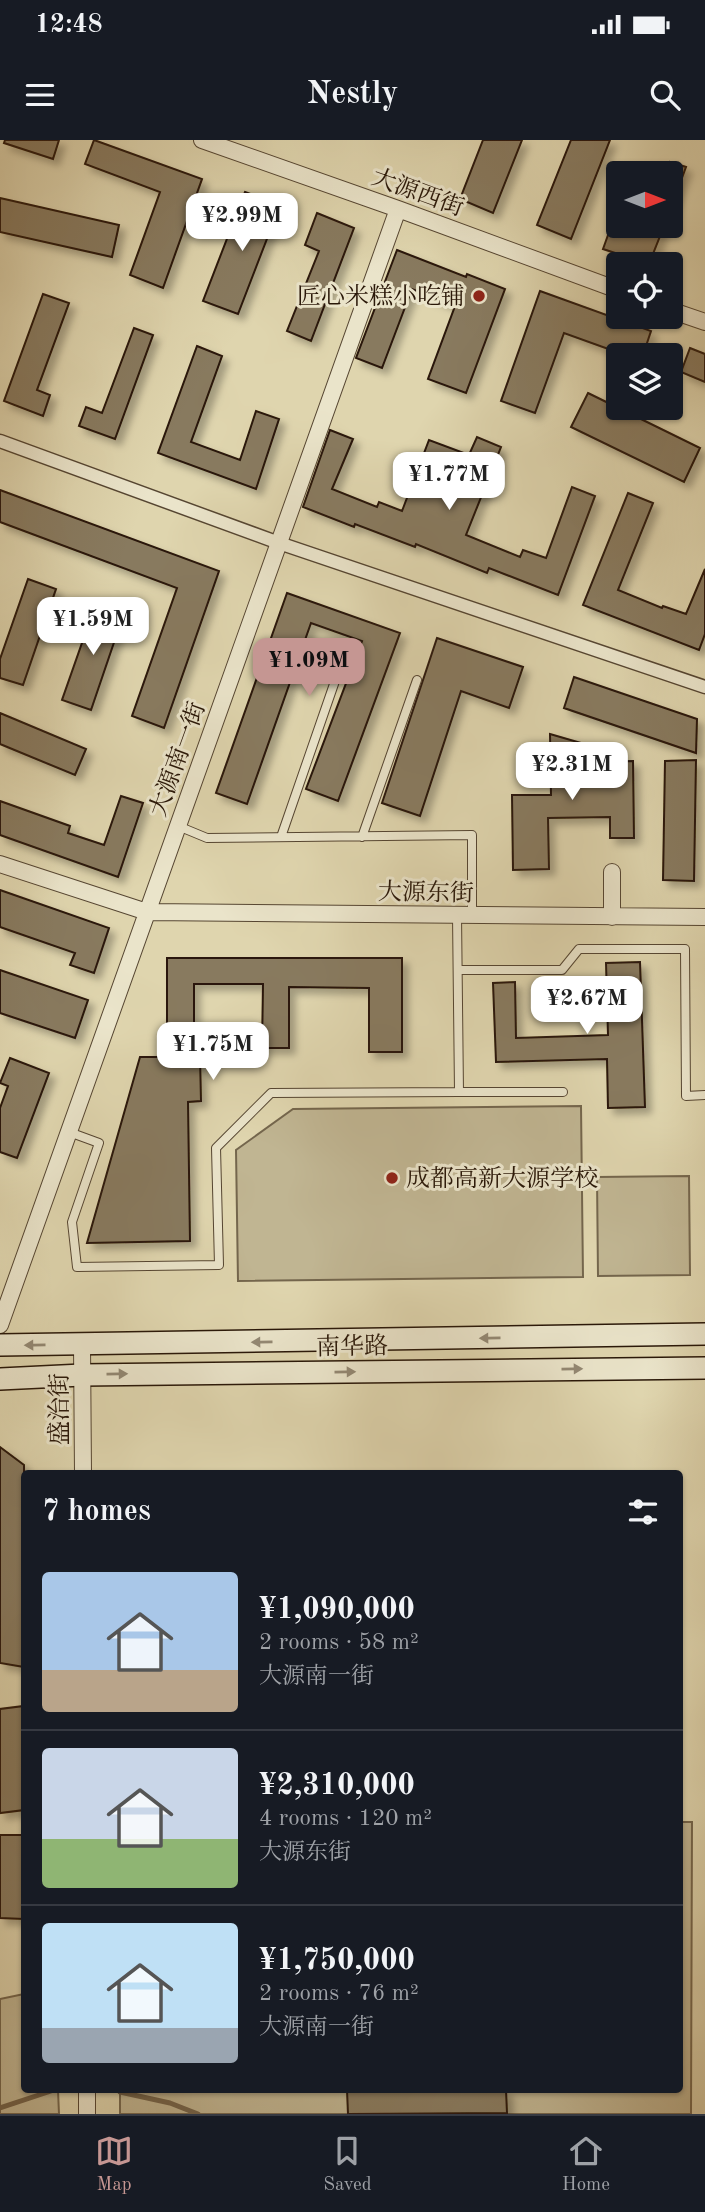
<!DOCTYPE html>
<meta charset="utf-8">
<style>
:root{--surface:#171b24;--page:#242831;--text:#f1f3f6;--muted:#9ea1a6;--line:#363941;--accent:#c59692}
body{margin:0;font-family:"Old Standard TT","Noto Serif SC",serif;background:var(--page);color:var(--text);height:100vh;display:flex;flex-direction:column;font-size:26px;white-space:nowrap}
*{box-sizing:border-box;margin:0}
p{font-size:23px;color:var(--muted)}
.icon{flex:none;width:38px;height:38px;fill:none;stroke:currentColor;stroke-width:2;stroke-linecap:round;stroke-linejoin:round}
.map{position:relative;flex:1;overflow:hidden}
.drawer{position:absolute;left:21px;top:1330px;width:662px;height:623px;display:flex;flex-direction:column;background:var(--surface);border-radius:7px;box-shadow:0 2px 5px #0004}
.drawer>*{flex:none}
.needle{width:46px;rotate:90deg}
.controls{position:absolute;left:606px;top:21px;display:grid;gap:14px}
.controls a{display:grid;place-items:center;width:77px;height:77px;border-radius:7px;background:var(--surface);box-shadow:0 2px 5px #0004;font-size:35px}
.price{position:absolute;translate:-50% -60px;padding:0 16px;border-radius:14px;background:#fff;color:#222;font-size:23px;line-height:46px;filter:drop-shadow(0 2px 4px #0008)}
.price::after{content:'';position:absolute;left:50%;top:42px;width:21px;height:16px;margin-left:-10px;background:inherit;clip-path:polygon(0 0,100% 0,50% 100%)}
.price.selected{background:var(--accent);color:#111}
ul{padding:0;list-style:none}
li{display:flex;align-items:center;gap:21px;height:175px;padding:0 21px}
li+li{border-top:2px solid var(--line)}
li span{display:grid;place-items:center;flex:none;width:196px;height:140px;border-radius:7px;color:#555}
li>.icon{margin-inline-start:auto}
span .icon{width:84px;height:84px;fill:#fffc;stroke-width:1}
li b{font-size:30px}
h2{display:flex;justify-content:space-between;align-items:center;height:84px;padding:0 21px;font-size:30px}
.status{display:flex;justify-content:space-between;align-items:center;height:49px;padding:0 35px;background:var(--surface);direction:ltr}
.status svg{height:19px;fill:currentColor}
header{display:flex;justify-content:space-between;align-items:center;height:91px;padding:0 21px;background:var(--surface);font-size:32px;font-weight:800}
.tab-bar{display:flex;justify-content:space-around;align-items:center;height:98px;border-top:2px solid var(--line);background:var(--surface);font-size:19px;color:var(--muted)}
.tab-bar a{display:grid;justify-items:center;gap:4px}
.tab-bar .selected{color:var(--accent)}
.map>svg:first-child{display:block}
.green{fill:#c0b592;stroke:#74664d;stroke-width:2}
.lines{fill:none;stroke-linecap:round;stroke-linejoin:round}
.stream{stroke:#71624a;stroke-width:5}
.building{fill:#887a5e;stroke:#291708;stroke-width:2;filter:url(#shadow)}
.service-casing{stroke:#564632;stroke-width:10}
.pedestrian-casing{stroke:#564632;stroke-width:15}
.minor-casing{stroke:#564632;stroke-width:18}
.secondary-casing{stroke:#291708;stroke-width:24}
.service{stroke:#eae4ca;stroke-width:8}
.pedestrian{stroke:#eae4ca;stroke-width:12}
.minor{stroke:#eae4ca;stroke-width:16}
.secondary{stroke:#eae4ca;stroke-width:21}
.oneway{fill:#938873}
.poi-dot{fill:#8f2418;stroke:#eae4ca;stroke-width:2.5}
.labels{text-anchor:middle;stroke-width:6;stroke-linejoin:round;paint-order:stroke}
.street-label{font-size:24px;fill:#291708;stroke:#eae4ca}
.poi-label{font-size:24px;fill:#291708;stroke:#eae4ca;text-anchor:end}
</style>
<div class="status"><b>12:48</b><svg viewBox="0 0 49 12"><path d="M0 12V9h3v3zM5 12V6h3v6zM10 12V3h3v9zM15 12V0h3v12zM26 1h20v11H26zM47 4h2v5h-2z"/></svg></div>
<header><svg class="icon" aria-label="menu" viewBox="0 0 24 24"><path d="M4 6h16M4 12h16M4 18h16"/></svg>Nestly<svg class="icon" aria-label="search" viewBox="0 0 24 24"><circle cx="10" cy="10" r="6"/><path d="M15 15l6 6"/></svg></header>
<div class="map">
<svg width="705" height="1974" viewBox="0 0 705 1974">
<defs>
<filter id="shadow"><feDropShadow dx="6" dy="6" stdDeviation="3.5" flood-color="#0004"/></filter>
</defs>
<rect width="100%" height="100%" fill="#dfd5ae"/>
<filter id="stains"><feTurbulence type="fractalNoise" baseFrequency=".00286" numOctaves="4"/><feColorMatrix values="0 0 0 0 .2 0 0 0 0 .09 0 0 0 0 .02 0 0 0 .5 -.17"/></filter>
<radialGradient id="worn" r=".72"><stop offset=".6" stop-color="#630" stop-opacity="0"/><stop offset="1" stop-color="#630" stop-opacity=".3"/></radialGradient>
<!-- green -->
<path class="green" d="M 581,966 L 583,1137 L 238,1141 L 236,1010 L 293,969 Z
M 689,1036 L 690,1135 L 598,1136 L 597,1037 Z
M 679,1682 L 692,1682 L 691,1974 L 120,1974 L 120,1950 L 679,1950 Z
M 24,1854 L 24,1950 L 58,1950 L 59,1974 L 0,1974 L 0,1859 Z"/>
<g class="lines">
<!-- stream -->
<path class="stream" d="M 120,1952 L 170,1963 L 198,1974
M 0,1968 L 54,1950"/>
</g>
<!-- building -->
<path class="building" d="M 5,0 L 59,0 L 53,19 L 4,3 Z
M 94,0 L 202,39 L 163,148 L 130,135 L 160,52 L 85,24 Z
M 483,0 L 522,0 L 493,73 L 460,59 Z
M 571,0 L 610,0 L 571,99 L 537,85 Z
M 670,22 L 686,27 L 672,65 L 670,65 Z
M 245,52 L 280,65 L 238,174 L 203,161 Z
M 0,58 L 119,85 L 112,117 L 0,92 Z
M 317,73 L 354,88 L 311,201 L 287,191 L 319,111 L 305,105 Z
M 613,81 L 618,83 L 618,86 L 636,90 L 638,86 L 664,86 L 649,124 L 603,109 Z
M 397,110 L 466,137 L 467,134 L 505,149 L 466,253 L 428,239 L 455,166 L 412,149 L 382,228 L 356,218 Z
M 540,151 L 651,191 L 643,215 L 625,215 L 564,193 L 535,273 L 501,261 Z
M 43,154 L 69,163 L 37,250 L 50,255 L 43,276 L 4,261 Z
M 134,188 L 153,195 L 115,299 L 79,286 L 86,267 L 102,273 Z
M 197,206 L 222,216 L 191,302 L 240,320 L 256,271 L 279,279 L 256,349 L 158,313 Z
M 690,208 L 705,214 L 705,242 L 681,232 Z
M 588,253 L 700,308 L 684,342 L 571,287 Z
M 330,290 L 353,299 L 332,349 L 377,367 L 379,362 L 402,371 L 429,300 L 469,315 L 477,297 L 501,307 L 466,395 L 520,417 L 523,410 L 546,418 L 572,347 L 595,356 L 558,455 L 489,428 L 487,433 L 416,404 L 415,407 L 355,384 L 354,387 L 303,367 Z
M 0,350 L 219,431 L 164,588 L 132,576 L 177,448 L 0,382 Z
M 628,353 L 653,363 L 618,450 L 662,468 L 663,466 L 686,474 L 705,429 L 705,494 L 699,510 L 583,465 Z
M 28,439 L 56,449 L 23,545 L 0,538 L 0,519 Z
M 287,453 L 400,493 L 338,661 L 306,649 L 362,501 L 311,483 L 247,664 L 216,653 Z
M 96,463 L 124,473 L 91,570 L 62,560 Z
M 437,498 L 523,527 L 509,568 L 461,551 L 420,676 L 382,663 Z
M 574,537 L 697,579 L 696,613 L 564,568 Z
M 0,573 L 86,609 L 75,635 L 0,604 Z
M 550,594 L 581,603 L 581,622 L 633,621 L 634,698 L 610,698 L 610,677 L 548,678 L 549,729 L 513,730 L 512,655 L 551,655 Z
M 696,620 L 694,741 L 663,740 L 665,621 Z
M 121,656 L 143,663 L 118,737 L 0,695 L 0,661 L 70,686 L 68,693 L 104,705 Z
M 0,750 L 109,788 L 94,833 L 70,825 L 75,813 L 0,787 Z
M 167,818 L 402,818 L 402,912 L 369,912 L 369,848 L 289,847 L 289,908 L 262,908 L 263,844 L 194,844 L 194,916 L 200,916 L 201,961 L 188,962 L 190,1101 L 87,1103 L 140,917 L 167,917 Z
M 640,822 L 645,967 L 608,968 L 607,919 L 496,922 L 493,843 L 515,842 L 516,898 L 608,895 L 606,823 Z
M 0,830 L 88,860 L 75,898 L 0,873 Z
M 10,918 L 49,933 L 17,1018 L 0,1012 L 0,968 L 8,946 L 0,943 Z
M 0,1307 L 24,1325 L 24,1527 L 0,1523 Z
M 24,1566 L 24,1670 L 0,1673 L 0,1569 Z
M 0,1695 L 24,1695 L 24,1779 L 0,1778 Z
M 347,1950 L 506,1950 L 507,1973 L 348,1974 Z"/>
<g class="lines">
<defs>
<path id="service" d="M 178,686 L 207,698 L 472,695 L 472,776
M 281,697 L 343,518
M 362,697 L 417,540
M 458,830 L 562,830 L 579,809 L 685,809 L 686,956 L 705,955
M 459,952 L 563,952
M 69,992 L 99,1003 L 72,1082 L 77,1127 L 219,1125 L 216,1008 L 271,953 L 459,952 L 457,775"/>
<path id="pedestrian" d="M 0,301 L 279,403 L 705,547"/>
<path id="minor" d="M 202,0 L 398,69 L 618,150
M 670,170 L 705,182
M 0,724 L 147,772 L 705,777
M 612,732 L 612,777
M 0,1185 L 398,69
M 82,1205 L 83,1334
M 87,1950 L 87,1974"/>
<path id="secondary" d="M 0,1205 L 705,1194
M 0,1239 L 82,1235 L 705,1228"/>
</defs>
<!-- service casing -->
<use href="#service" class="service-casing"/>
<!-- pedestrian casing -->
<use href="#pedestrian" class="pedestrian-casing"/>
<!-- minor casing -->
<use href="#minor" class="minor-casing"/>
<!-- secondary casing -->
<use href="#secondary" class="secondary-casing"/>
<!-- service -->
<use href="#service" class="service"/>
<!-- pedestrian -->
<use href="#pedestrian" class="pedestrian"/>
<!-- minor -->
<use href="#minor" class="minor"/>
<!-- secondary -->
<use href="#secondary" class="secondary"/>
</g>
<!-- one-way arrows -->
<defs><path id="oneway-solid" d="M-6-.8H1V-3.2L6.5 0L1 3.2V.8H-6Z" transform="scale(1.75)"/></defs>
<g class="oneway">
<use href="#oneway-solid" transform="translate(490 1198) rotate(179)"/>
<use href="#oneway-solid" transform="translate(262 1202) rotate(179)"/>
<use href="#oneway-solid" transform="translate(35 1205) rotate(179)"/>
<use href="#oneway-solid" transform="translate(572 1229) rotate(-1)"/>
<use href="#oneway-solid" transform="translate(345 1232) rotate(-1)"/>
<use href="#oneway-solid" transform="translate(117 1234) rotate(-1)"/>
</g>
<!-- markers -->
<g class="poi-dot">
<circle cx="479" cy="156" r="7"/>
<circle cx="392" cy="1038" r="7"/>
</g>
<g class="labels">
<!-- street labels -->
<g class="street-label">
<text transform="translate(418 52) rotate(20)" y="8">大源西街</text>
<text transform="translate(177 619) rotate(-70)" y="8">大源南一街</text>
<text transform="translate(426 752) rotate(1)" y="8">大源东街</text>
<text transform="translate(352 1206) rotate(-1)" y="8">南华路</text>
<text transform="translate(59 1269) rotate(-90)" y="8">盛治街</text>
</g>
<!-- poi labels -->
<g class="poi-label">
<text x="465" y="164">匠心米糕小吃铺</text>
<text x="406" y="1046" text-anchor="start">成都高新大源学校</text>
</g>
</g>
<rect width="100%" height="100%" filter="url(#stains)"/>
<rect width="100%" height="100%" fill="url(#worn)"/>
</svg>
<div class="controls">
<a><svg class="needle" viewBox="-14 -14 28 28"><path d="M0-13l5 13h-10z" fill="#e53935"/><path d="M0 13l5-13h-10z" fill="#9ea1a6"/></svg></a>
<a><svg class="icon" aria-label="locate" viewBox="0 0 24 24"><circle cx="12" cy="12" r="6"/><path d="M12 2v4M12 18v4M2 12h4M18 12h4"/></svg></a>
<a><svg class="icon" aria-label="layers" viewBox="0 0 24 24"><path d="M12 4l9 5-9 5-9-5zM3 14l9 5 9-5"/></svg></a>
</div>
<b class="price" style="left:242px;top:113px">¥2.99M</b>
<b class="price" style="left:449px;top:372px">¥1.77M</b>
<b class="price" style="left:93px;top:517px">¥1.59M</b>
<b class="price selected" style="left:309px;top:558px">¥1.09M</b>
<b class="price" style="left:572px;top:662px">¥2.31M</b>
<b class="price" style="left:587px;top:896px">¥2.67M</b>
<b class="price" style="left:213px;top:942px">¥1.75M</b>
<section class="drawer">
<h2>7 homes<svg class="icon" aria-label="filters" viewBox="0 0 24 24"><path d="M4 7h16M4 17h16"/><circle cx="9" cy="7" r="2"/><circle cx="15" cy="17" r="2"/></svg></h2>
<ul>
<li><span style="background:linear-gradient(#a9c7e8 70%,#b9a48a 0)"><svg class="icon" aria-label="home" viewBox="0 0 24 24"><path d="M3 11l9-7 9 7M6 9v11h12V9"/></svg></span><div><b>¥1,090,000</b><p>2 rooms · 58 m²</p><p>大源南一街</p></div></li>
<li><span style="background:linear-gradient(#c9d6e8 65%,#8fb573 0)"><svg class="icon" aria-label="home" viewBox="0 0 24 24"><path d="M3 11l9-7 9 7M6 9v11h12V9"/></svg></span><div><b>¥2,310,000</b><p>4 rooms · 120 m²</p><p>大源东街</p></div></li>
<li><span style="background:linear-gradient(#bfe0f5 75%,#9aa5b1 0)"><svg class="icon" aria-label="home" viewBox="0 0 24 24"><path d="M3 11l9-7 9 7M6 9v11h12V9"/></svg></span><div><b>¥1,750,000</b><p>2 rooms · 76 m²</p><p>大源南一街</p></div></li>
</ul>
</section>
</div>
<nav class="tab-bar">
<a class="selected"><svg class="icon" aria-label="map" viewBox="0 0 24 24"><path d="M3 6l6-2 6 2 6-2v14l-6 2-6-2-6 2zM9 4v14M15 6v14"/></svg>Map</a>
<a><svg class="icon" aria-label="saved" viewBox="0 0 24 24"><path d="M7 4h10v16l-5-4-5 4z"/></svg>Saved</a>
<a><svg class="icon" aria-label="home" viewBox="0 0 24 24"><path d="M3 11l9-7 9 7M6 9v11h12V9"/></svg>Home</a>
</nav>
